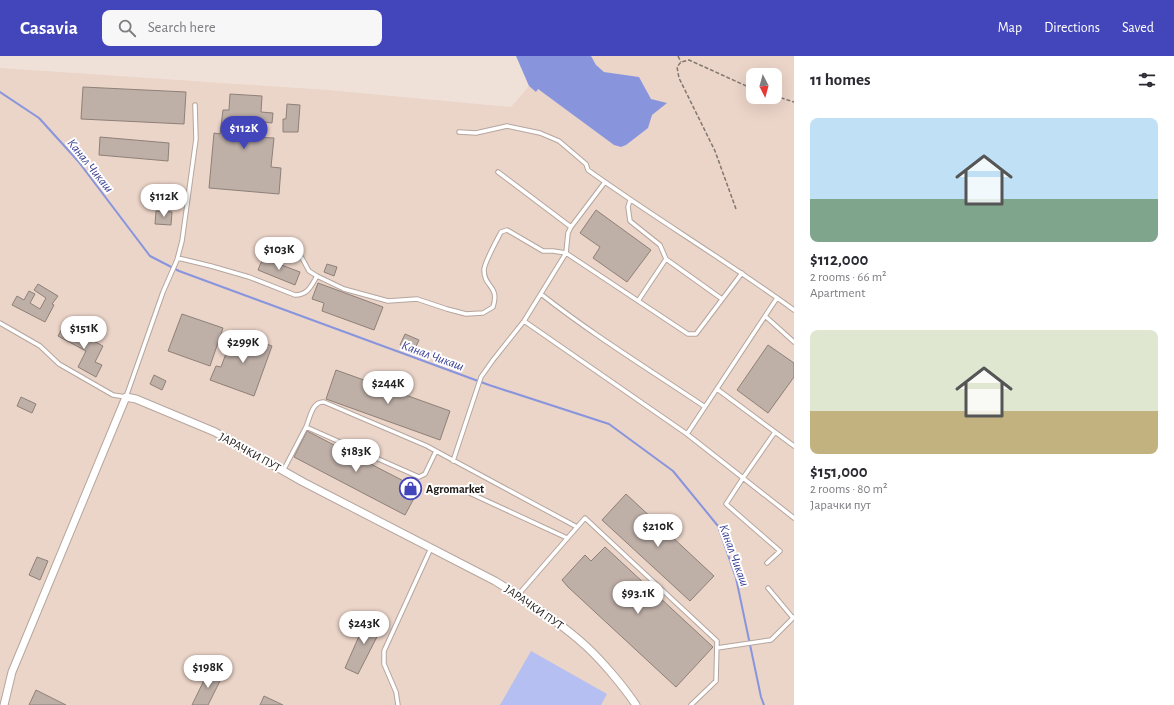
<!DOCTYPE html>
<meta charset="utf-8">
<style>
:root{--surface:#fff;--page:#f7f7f7;--text:#2b2b33;--muted:#7c7c81;--accent:#4346bb}
body{margin:0;font-family:"Alegreya Sans",sans-serif;background:var(--page);color:var(--text);height:100vh;display:flex;flex-direction:column;font-size:15px;white-space:nowrap}
*{box-sizing:border-box;margin:0}
p{font-size:13px;color:var(--muted)}
.icon{flex:none;width:22px;height:22px;fill:none;stroke:currentColor;stroke-width:2;stroke-linecap:round;stroke-linejoin:round}
.map{position:relative;flex:1;overflow:hidden}
.panel{display:flex;flex-direction:column;background:var(--surface);width:380px}
.panel>*{flex:none}
.needle{width:26px;rotate:174deg}
.tools{position:absolute;left:746px;top:12px;display:grid;gap:8px}
.tools a{display:grid;place-items:center;width:36px;height:36px;border-radius:8px;background:var(--surface);box-shadow:0 4px 16px #0002;font-size:20px}
.price{position:absolute;translate:-50% -34px;padding:0 9px;border-radius:14px;background:#fff;color:#222;font-size:13px;line-height:26px;filter:drop-shadow(0 1px 2px #0008)}
.price::after{content:'';position:absolute;left:50%;top:24px;width:12px;height:9px;margin-left:-6px;background:inherit;clip-path:polygon(0 0,100% 0,50% 100%)}
.price.selected{background:var(--accent);color:#fff}
ul{padding:0;list-style:none}
li{display:grid;align-content:center;gap:8px;height:212px;padding:0 16px}
li span{display:grid;place-items:center;height:124px;border-radius:8px;color:#555}
li>.icon{margin-inline-start:auto}
span .icon{width:72px;height:72px;fill:#fffc;stroke-width:1}
li b{font-size:17px}
h2{display:flex;justify-content:space-between;align-items:center;height:48px;padding:0 16px;font-size:17px}
header{display:flex;align-items:center;gap:24px;box-sizing:border-box;height:56px;padding:0 20px;background:var(--accent);color:#fff}
header strong{font-size:19px}
nav{display:flex;gap:22px;margin-inline-start:auto;font-size:14px}
.search{width:280px;height:36px;background:var(--page);display:flex;align-items:center;gap:10px;box-sizing:border-box;padding:0 14px;border-radius:8px;color:var(--muted);font-size:15px}
main{display:flex;flex:1;min-height:0}
.map>svg:first-child{display:block}
.built{fill:#ebd4c8;fill-rule:evenodd}
.green{fill:#b5bff2}
.water{fill:#8895dd}
.lines{fill:none;stroke-linecap:round;stroke-linejoin:round}
.stream{stroke:#8895dd;stroke-width:2}
.building{fill:#beafa7;stroke:#8e8078}
.service-casing{stroke:#b5a69e;stroke-width:5.5}
.minor-casing{stroke:#b5a69e;stroke-width:9}
.path{stroke:#817771;stroke-width:1.5;stroke-dasharray:4 2;stroke-linecap:butt}
.service{stroke:#fff;stroke-width:3.5}
.minor{stroke:#fff;stroke-width:7}
.labels{text-anchor:middle;stroke-width:4;stroke-linejoin:round;paint-order:stroke}
.street-label{font-size:12px;fill:#1d1815;stroke:#fff}
.poi-label{font-size:12px;font-weight:bold;fill:#1d1815;stroke:#fff;text-anchor:start}
.water-label{font-size:13px;font-style:italic;fill:#383d92;stroke:#fff}
</style>
<header>
<strong>Casavia</strong>
<div class="search"><svg class="icon" aria-label="search" viewBox="0 0 24 24"><circle cx="10" cy="10" r="6"/><path d="M15 15l6 6"/></svg>Search here</div>
<nav><a>Map</a><a>Directions</a><a>Saved</a></nav>
</header>
<main>
<div class="map">
<svg width="794" height="649" viewBox="0 0 794 649">
<rect width="100%" height="100%" fill="#f0e1d8"/>
<!-- built -->
<path class="built" d="M 591,0 L 794,0 L 794,649 L 0,649 L 0,12 L 328,34 L 511,51 L 529,30 L 536,35 L 538,33 L 614,89 L 621,91 L 626,89 L 639,78 L 651,43 L 639,21 L 604,16 L 596,9 ZM 753,19 L 775,19 L 775,41 L 753,41 Z"/>
<!-- green -->
<path class="green" d="M 531,595 L 607,638 L 601,649 L 500,649 Z"/>
<!-- water -->
<path class="water" d="M 516,0 L 591,0 L 596,9 L 604,16 L 639,21 L 651,43 L 667,47 L 652,59 L 648,72 L 626,89 L 621,91 L 614,89 L 538,33 L 536,36 L 529,30 Z"/>
<g class="lines">
<!-- stream -->
<path class="stream" d="M 0,36 L 39,62 L 78,105 L 150,200 L 179,215 L 489,329 L 609,368 L 673,415 L 718,470 L 736,522 L 761,641 L 764,649"/>
</g>
<!-- building -->
<path class="building" d="M 83,31 L 186,36 L 184,68 L 81,63 Z
M 230,38 L 262,40 L 261,56 L 273,57 L 272,67 L 255,65 L 253,81 L 274,82 L 271,111 L 281,112 L 279,138 L 209,132 L 214,77 L 220,78 L 223,54 L 229,54 Z
M 287,48 L 300,49 L 298,76 L 283,76 L 283,63 L 286,63 Z
M 100,81 L 169,87 L 168,105 L 99,99 Z
M 596,154 L 651,194 L 627,226 L 593,202 L 600,191 L 580,177 Z
M 156,155 L 172,156 L 171,169 L 155,168 Z
M 263,202 L 300,216 L 295,229 L 258,214 Z
M 327,208 L 337,211 L 334,220 L 324,216 Z
M 318,227 L 383,251 L 374,274 L 322,255 L 324,247 L 312,243 Z
M 38,228 L 58,240 L 52,248 L 54,249 L 45,266 L 12,249 L 17,240 L 24,244 L 29,235 L 35,238 L 30,247 L 40,253 L 46,242 L 34,234 Z
M 182,258 L 223,272 L 210,310 L 168,295 Z
M 64,269 L 103,290 L 95,306 L 102,309 L 96,321 L 78,311 L 86,295 L 58,280 Z
M 234,276 L 272,290 L 254,340 L 210,324 L 216,310 L 221,311 Z
M 405,278 L 419,284 L 414,295 L 400,289 Z
M 768,289 L 794,307 L 794,321 L 768,357 L 737,334 Z
M 336,314 L 450,355 L 440,384 L 326,343 Z
M 154,319 L 166,325 L 162,334 L 150,328 Z
M 21,341 L 36,348 L 32,357 L 17,350 Z
M 307,375 L 419,433 L 405,459 L 294,401 Z
M 626,438 L 714,520 L 690,545 L 602,464 Z
M 605,491 L 713,591 L 676,631 L 568,531 L 562,524 L 585,499 L 591,505 Z
M 37,501 L 48,505 L 40,524 L 29,519 Z
M 367,562 L 383,569 L 358,618 L 345,612 Z
M 209,614 L 222,621 L 208,649 L 192,649 Z
M 36,634 L 66,649 L 29,649 Z
M 264,640 L 283,649 L 260,649 Z"/>
<g class="lines">
<defs>
<path id="service" d="M 459,76 L 476,77 L 507,70 L 540,77 L 559,85 L 586,108 L 588,114 C 656,163 727,205 794,254
M 498,116 L 571,171
M 630,144 L 628,151 L 630,165 L 660,189 L 666,203 L 722,243
M 288,199 L 302,202 L 309,215 L 317,220 L 344,233 L 388,245 L 417,243 L 447,253 L 466,258 L 483,257 L 493,251 C 500,229 484,232 484,214 C 484,207 497,184 501,176 L 507,174 L 543,195 L 553,195 L 566,197 L 688,278 L 696,278 L 742,217
M 178,202 L 211,210 L 249,221 L 295,239 C 308,239 311,230 317,220
M 541,238 C 593,279 650,314 705,351
M 638,245 L 666,203
M 765,260 L 794,286
M 524,265 L 687,378 L 794,462
M 0,267 L 40,290 L 59,308 L 113,339 L 126,341 L 163,236 L 177,204 L 182,185 L 196,83 L 195,49
M 717,333 L 794,390
M 306,371 C 310,362 312,345 324,346 L 427,390 L 436,395
M 687,378 L 777,242
M 453,405 L 481,321 L 493,304 L 524,265 L 566,197 L 568,177 L 571,171 L 605,126
M 283,415 L 306,371 L 419,421 L 425,418 L 436,395 L 577,471
M 461,433 L 567,482
M 767,507 L 780,495 L 726,448 L 743,422 L 775,376
M 768,532 L 793,562
M 518,539 L 585,462 L 717,585 L 716,625 L 691,649
M 717,592 L 771,584 L 794,561
M 398,649 L 396,636 L 384,608 L 384,595 L 431,492"/>
<path id="minor" d="M 4,649 L 12,616 L 126,341 L 136,343 L 215,376 L 303,426 L 495,525 C 526,544 560,566 587,591 C 603,606 624,631 636,649"/>
</defs>
<!-- service casing -->
<use href="#service" class="service-casing"/>
<!-- minor casing -->
<use href="#minor" class="minor-casing"/>
<!-- path -->
<path class="path" d="M 678,0 L 681,6
M 775,40 L 794,46
M 736,153 L 715,95 L 679,22 L 677,11 L 681,6 L 689,4 L 753,33"/>
<!-- service -->
<use href="#service" class="service"/>
<!-- minor -->
<use href="#minor" class="minor"/>
</g>
<!-- icons -->
<defs>
<symbol id="shop-ring" viewBox="-11 -11 22 22"><circle r="9.5" fill="#fff" stroke="#4346bb" stroke-width="1.5"/><path d="M-5-2.5h2.3a2.7 3.5 0 0 1 5.4 0H5L5.5 6h-11ZM-1.5-2.5h3a1.5 2.3 0 0 0-3 0Z" fill="#4346bb"/></symbol>
</defs>
<g fill-rule="evenodd">
<use href="#shop-ring" x="398" y="420" width="25" height="25"/>
</g>
<g class="labels">
<!-- street labels -->
<g class="street-label">
<text transform="translate(250 396) rotate(29)" y="4">ЈАРАЧКИ ПУТ</text>
<text transform="translate(534 551) rotate(35)" y="4">ЈАРАЧКИ ПУТ</text>
</g>
<!-- poi labels -->
<g class="poi-label">
<text x="426" y="437">Agromarket</text>
</g>
<!-- water labels -->
<g class="water-label">
<text transform="translate(91 109) rotate(51)" y="5">Канал Чикаш</text>
<text transform="translate(433 299) rotate(20)" y="5">Канал Чикаш</text>
<text transform="translate(735 499) rotate(70)" y="5">Канал Чикаш</text>
</g>
</g>
</svg>
<div class="tools">
<a><svg class="needle" viewBox="-14 -14 28 28"><path d="M0-13l5 13h-10z" fill="#e53935"/><path d="M0 13l5-13h-10z" fill="#7c7c81"/></svg></a>
</div>
<b class="price selected" style="left:244px;top:94px">$112K</b>
<b class="price" style="left:164px;top:162px">$112K</b>
<b class="price" style="left:279px;top:215px">$103K</b>
<b class="price" style="left:84px;top:294px">$151K</b>
<b class="price" style="left:243px;top:308px">$299K</b>
<b class="price" style="left:388px;top:349px">$244K</b>
<b class="price" style="left:356px;top:417px">$183K</b>
<b class="price" style="left:658px;top:492px">$210K</b>
<b class="price" style="left:638px;top:559px">$93.1K</b>
<b class="price" style="left:364px;top:589px">$243K</b>
<b class="price" style="left:208px;top:633px">$198K</b>
</div>
<section class="panel">
<h2>11 homes<svg class="icon" aria-label="filters" viewBox="0 0 24 24"><path d="M4 7h16M4 17h16"/><circle cx="9" cy="7" r="2"/><circle cx="15" cy="17" r="2"/></svg></h2>
<ul>
<li><span style="background:linear-gradient(#bfe0f5 65%,#7fa58c 0)"><svg class="icon" aria-label="home" viewBox="0 0 24 24"><path d="M3 11l9-7 9 7M6 9v11h12V9"/></svg></span><div><b>$112,000</b><p>2 rooms · 66 m²</p><p>Apartment</p></div></li>
<li><span style="background:linear-gradient(#dfe7d0 65%,#c2b280 0)"><svg class="icon" aria-label="home" viewBox="0 0 24 24"><path d="M3 11l9-7 9 7M6 9v11h12V9"/></svg></span><div><b>$151,000</b><p>2 rooms · 80 m²</p><p>Јарачки пут</p></div></li>
</ul>
</section>
</main>
